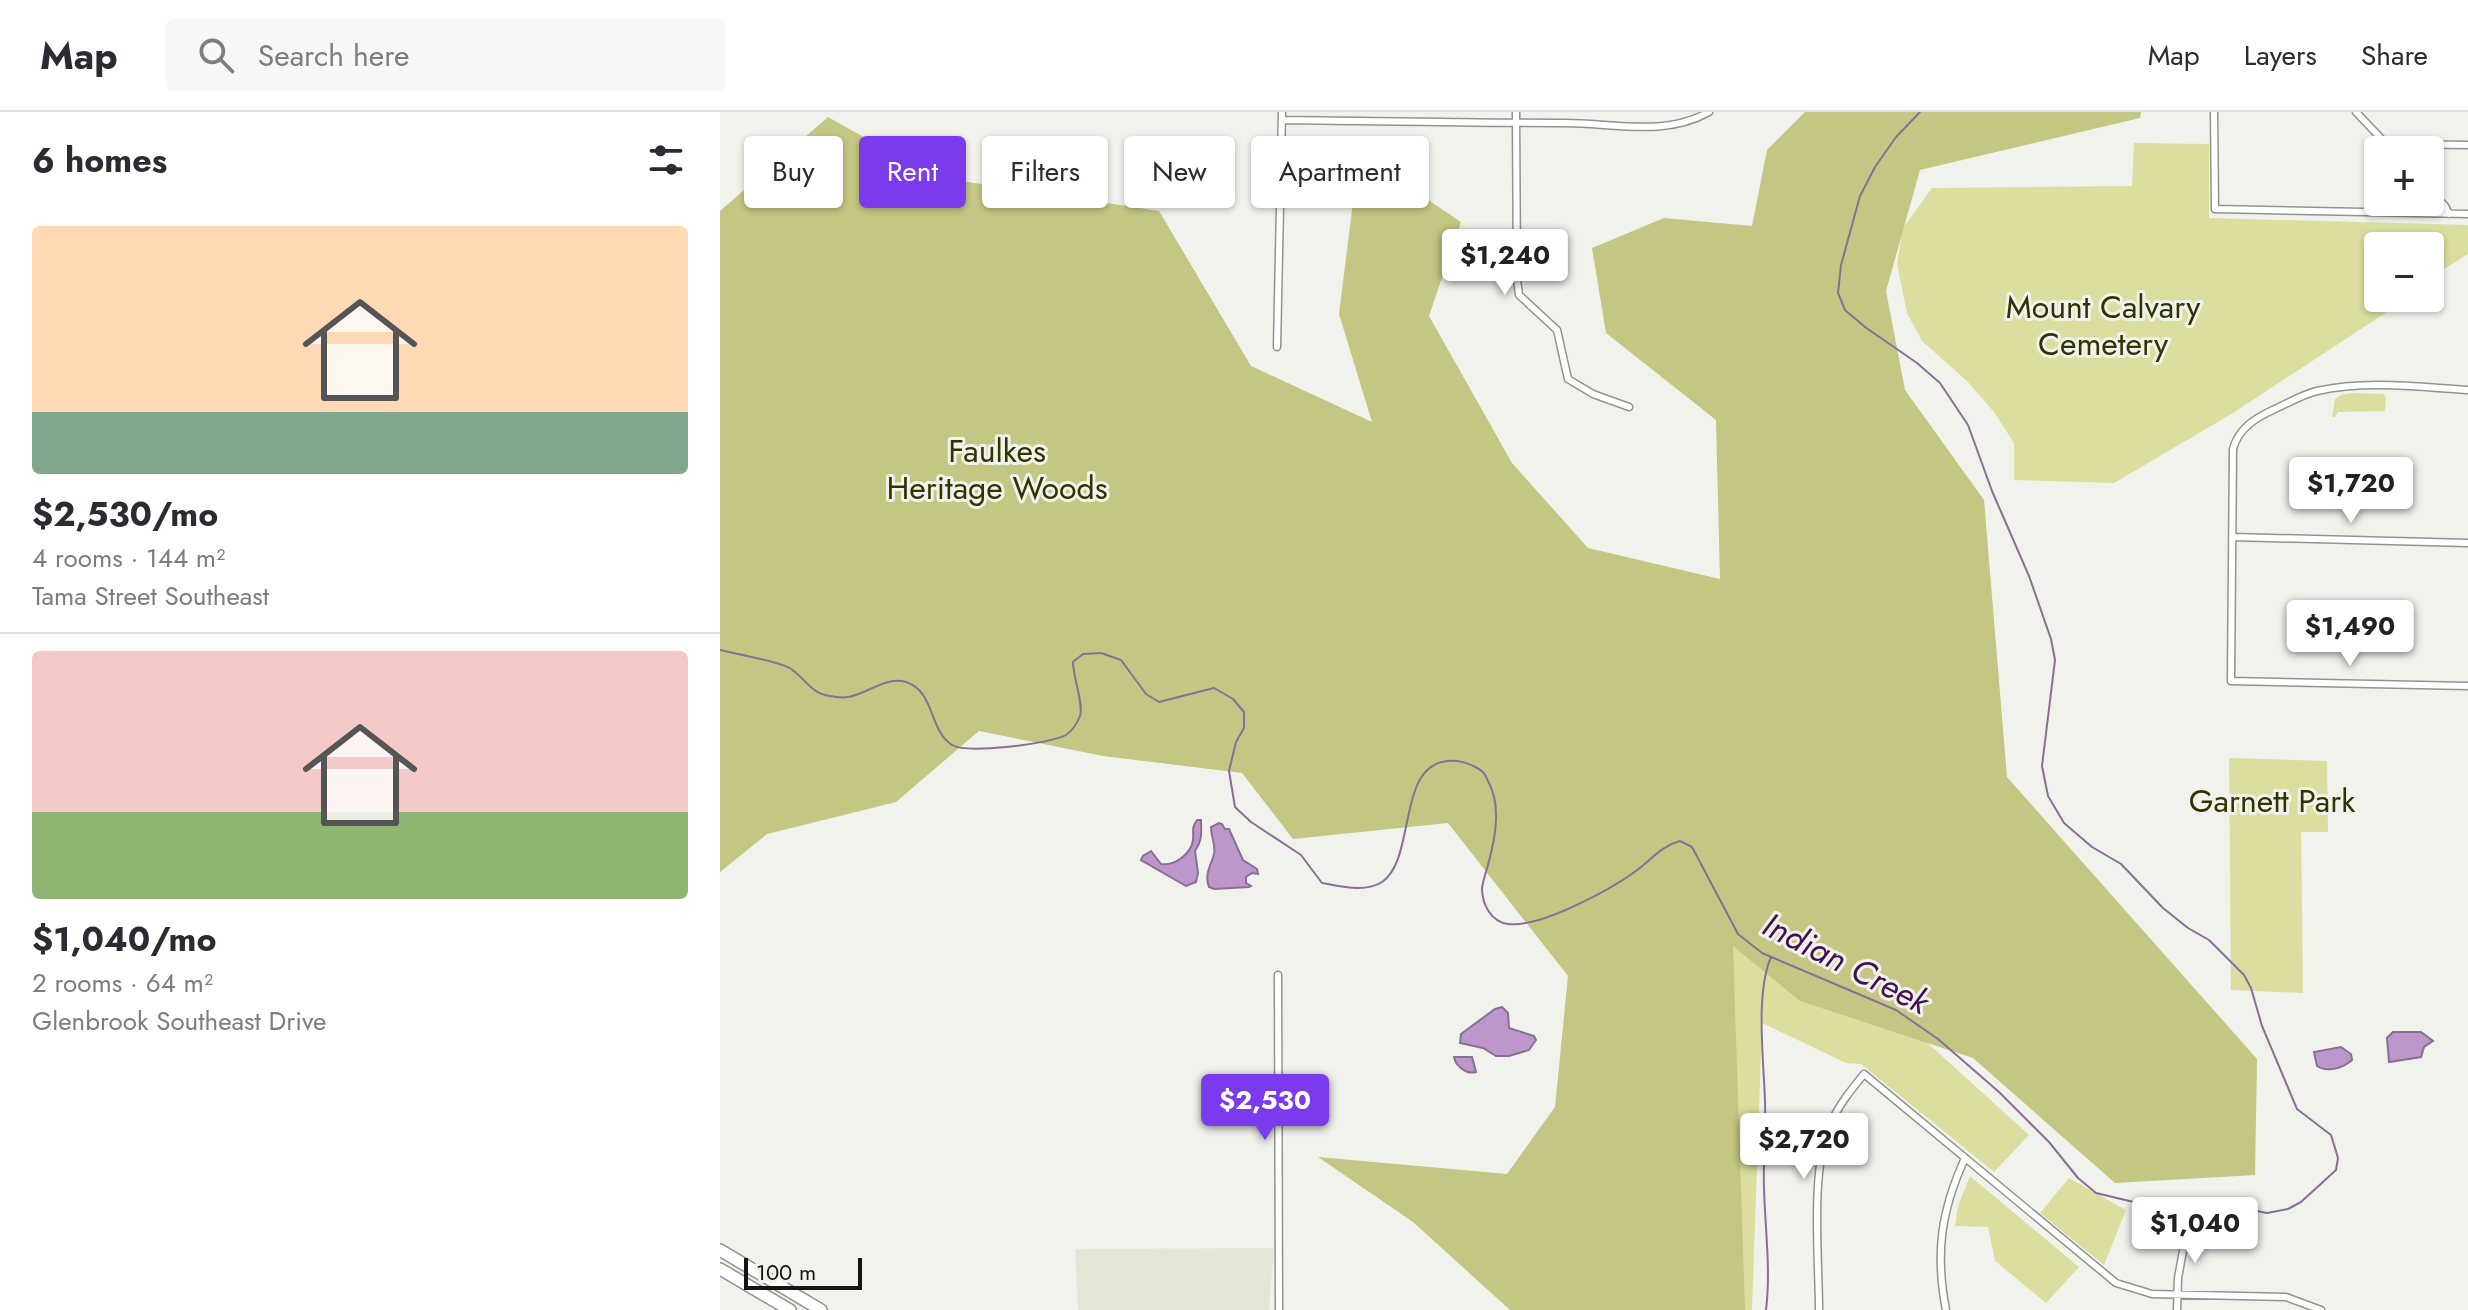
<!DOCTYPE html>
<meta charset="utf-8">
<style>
:root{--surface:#fff;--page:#f7f7f7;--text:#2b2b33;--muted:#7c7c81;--line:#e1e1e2;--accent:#7c3aed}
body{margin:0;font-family:Jost,sans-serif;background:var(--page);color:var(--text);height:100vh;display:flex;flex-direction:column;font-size:30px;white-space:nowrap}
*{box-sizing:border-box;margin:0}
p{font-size:26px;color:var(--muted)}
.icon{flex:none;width:44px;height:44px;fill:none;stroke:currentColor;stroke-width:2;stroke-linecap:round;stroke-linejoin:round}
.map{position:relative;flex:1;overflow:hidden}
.side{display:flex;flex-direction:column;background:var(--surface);width:720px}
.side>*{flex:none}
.banner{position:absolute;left:24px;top:24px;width:760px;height:72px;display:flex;gap:16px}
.controls{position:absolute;left:1644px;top:24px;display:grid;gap:16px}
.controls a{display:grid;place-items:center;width:80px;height:80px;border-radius:8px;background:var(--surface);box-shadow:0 2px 6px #0004;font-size:40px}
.scale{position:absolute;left:24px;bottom:20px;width:118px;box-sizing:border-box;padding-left:8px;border:4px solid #141412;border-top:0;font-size:22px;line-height:28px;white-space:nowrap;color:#141412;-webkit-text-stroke:6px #f1f2eb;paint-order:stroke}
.price{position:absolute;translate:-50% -68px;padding:0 18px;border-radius:8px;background:#fff;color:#222;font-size:26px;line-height:52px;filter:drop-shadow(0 2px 4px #0008)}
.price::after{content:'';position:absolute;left:50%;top:48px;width:24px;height:18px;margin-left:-12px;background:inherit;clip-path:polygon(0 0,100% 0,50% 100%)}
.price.current{background:var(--accent);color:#fff}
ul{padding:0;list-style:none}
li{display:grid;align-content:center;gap:16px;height:424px;padding:0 32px}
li+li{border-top:2px solid var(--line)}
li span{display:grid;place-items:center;height:248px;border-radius:8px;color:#555}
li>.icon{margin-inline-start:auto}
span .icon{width:144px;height:144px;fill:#fffc;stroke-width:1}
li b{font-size:34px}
h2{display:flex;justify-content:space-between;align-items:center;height:96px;padding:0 32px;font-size:34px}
.tag{padding:0 28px;border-radius:8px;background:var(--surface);box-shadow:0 2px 6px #0004;font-size:28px;line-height:72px}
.tag.current{background:var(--accent);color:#fff}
header{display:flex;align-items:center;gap:48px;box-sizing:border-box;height:112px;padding:0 40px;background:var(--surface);border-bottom:2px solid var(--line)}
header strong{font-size:38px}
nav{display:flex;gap:44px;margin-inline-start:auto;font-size:28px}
.search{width:560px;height:72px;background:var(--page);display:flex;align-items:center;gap:20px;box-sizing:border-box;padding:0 28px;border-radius:8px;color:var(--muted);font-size:30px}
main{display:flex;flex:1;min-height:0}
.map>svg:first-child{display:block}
.built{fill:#e5e5d7}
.green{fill:#dbde9f}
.forest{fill:#c4c683}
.water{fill:#bd96cb;stroke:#8a6f94;stroke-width:2}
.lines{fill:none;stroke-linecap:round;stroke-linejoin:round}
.stream{stroke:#8a6f94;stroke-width:2}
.minor-casing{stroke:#93938d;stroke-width:9}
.trunk-casing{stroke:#93938d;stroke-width:14}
.minor{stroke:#fff;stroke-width:6}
.trunk{stroke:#fff;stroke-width:11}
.labels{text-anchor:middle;stroke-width:6;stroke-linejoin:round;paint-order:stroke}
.park-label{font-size:32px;fill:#330;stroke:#f1f2eb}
.water-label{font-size:34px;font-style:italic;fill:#421152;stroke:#f1f2eb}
</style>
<header>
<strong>Map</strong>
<div class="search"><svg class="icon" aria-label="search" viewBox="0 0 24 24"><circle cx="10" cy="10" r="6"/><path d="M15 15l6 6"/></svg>Search here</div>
<nav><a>Map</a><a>Layers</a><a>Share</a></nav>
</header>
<main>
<section class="side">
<h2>6 homes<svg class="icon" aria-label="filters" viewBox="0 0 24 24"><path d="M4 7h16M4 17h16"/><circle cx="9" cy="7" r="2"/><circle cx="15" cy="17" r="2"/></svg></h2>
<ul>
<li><span style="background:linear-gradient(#ffd9b3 75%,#7fa58c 0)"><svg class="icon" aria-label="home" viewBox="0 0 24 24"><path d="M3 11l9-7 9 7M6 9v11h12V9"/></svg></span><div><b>$2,530/mo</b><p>4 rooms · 144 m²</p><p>Tama Street Southeast</p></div></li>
<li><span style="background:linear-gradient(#f6c9c9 65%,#8fb573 0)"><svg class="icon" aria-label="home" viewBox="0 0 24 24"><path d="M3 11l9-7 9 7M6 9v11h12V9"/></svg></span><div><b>$1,040/mo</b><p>2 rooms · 64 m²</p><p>Glenbrook Southeast Drive</p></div></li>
</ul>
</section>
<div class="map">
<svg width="1748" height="1198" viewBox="0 0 1748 1198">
<rect width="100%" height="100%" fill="#f1f2eb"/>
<!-- built -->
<path class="built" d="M 554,1136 L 549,1198 L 358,1198 L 355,1137 Z"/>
<!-- green -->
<path class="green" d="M 1414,31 L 1489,32 L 1489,106 L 1748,113 L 1748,142 L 1710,166 L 1710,134 L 1658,134 L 1658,186 L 1688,186 L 1513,301 L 1394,371 L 1294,368 L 1294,331 L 1274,300 L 1247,269 L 1202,229 L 1187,201 L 1177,152 L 1183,116 L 1212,76 L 1412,74 Z
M 1632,281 L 1663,282 L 1666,286 L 1665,299 L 1618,300 L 1615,305 L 1612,305 L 1615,287 L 1621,283 Z
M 1509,646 L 1607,649 L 1608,720 L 1581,720 L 1583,881 L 1511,878 Z
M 904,747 L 1179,905 L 1309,1023 L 1274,1060 L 1141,952 L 1126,951 L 1042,911 L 1032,1198 L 877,1198 Z
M 1250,1064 L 1359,1155 L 1326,1191 L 1275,1149 L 1268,1115 L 1235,1114 L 1238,1094 Z
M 1349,1066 L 1406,1098 L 1384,1153 L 1320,1101 Z"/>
<!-- forest -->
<path class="forest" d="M 1085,0 L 1421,0 L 1420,6 L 1200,58 L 1166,179 L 1185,278 L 1264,388 L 1287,665 L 1537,947 L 1535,1063 L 1395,1071 L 1253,946 L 1080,889 L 1013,834 L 1025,1198 L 790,1198 L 693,1110 L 598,1045 L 787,1062 L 835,995 L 848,864 L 728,711 L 573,727 L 522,661 L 383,644 L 259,619 L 176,690 L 47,722 L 0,760 L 0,99 L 108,5 L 215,65 L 439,99 L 531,254 L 652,310 L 619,202 L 634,82 L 692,77 L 741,110 L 709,204 L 792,351 L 868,436 L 1000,467 L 996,308 L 886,221 L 872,136 L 944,106 L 1032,114 L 1047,38 Z"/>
<!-- water -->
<path class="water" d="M 477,708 L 481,708 C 481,721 483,727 475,739 L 478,761 L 476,770 L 466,774 L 421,748 L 423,744 L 431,739 L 441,752 C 455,754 471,742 473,728 C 474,719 471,716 477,708 Z
M 499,711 L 502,712 L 505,717 L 509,717 L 523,748 L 537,757 L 538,762 L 532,761 L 526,765 L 526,771 L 531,774 L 529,775 L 494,777 L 489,775 C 484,762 491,754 494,742 C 496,734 491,724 491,715 Z
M 782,895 L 788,901 L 789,916 L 814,924 L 816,928 L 809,938 L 789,944 L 776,944 L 763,936 L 740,931 L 741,922 L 775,897 Z
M 1673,920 L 1701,920 L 1713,929 L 1704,935 L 1701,945 L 1669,950 L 1667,926 Z
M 1621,935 L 1631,942 L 1632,948 C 1623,956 1608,961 1597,954 L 1594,940 Z
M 734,945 L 752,945 L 756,960 C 746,963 735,953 734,945 Z"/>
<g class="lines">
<!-- stream -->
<path class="stream" d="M 0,538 C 16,542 59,549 71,557 C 85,566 91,582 110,584 C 115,585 123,586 128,585 C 147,582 166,564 186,570 C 215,579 209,619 232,633 C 247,642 330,632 346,623 C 353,618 357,612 360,604 C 364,592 353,566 353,550 L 363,542 L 381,541 L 401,548 L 426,582 L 439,590 L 494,576 L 513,587 L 524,600 L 524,616 L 516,630 L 509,659 L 515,695 L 531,710 L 581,743 L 602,771 C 620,774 645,781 662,770 C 695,748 678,660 722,650 C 736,647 746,650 757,656 C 764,659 765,663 768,669 C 782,694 775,727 768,753 C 766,760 763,769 762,776 C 762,792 771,810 788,812 C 820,816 890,778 916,759 C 932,747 941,734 960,729 L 972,735 L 1018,822 L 1042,841 L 1176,898 L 1218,927 L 1279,980 L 1329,1030 L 1358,1066 L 1376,1081 L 1422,1092 L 1475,1087 L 1547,1101 L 1568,1097 L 1581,1090 L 1616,1058 L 1618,1046 L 1611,1023 L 1577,997 L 1542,914 L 1531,876 L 1524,863 L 1489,828 L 1468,816 L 1443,796 L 1401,752 L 1372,735 L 1344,711 L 1328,684 L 1322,654 L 1335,548 L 1331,527 L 1309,464 L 1272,379 L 1248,313 L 1220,271 L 1197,251 L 1145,215 L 1125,198 L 1118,181 L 1121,153 L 1140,84 L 1155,55 L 1176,25 L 1200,0
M 1046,1198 C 1051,1158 1045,1116 1044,1076 C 1043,1047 1046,1019 1045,990 C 1044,950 1035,882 1051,845"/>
<defs>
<path id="minor" d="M 796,0 L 797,168 L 799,183 L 837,218 L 848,267 L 873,282 L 909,295
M 1494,0 L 1495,97 L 1748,102
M 1636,0 L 1672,38
M 562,8 C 656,9 750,11 845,11 C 893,11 945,25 989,0
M 1667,32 L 1748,33
M 1710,78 L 1725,94 L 1729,102
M 557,235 L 562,0
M 1748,278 C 1699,275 1646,268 1597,279 C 1584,282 1570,290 1557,296 C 1537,305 1519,315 1513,337 L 1511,569 L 1748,574
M 1512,425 L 1748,431
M 558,863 L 559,1198
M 1099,1198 C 1099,1147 1090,1058 1110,1013 C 1118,994 1131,978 1144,962 L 1396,1171 L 1432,1182 L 1566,1185 L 1601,1198
M 1226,1198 C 1215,1141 1221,1099 1245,1046
M 1457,1198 L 1458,1166 L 1469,1106"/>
<path id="trunk" d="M 0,1138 L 101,1198
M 0,1157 L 70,1198"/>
</defs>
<!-- minor casing -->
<use href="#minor" class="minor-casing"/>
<!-- trunk casing -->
<use href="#trunk" class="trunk-casing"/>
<!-- minor -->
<use href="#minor" class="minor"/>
<!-- trunk -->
<use href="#trunk" class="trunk"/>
</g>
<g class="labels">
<!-- park labels -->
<g class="park-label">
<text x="1383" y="206">Mount Calvary<tspan x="1383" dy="37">Cemetery</tspan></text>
<text x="277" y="350">Faulkes<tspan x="277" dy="37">Heritage Woods</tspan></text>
<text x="1552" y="700">Garnett Park</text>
</g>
<!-- water labels -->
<g class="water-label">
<text transform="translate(1126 851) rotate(27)" y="12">Indian Creek</text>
</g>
</g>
</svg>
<div class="controls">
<a>+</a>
<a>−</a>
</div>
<div class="scale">100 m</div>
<b class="price" style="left:785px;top:185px">$1,240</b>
<b class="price" style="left:1631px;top:413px">$1,720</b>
<b class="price" style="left:1630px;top:556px">$1,490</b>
<b class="price current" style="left:545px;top:1030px">$2,530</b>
<b class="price" style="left:1084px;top:1069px">$2,720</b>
<b class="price" style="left:1475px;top:1153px">$1,040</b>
<div class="banner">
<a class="tag">Buy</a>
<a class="tag current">Rent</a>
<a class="tag">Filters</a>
<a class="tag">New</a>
<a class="tag">Apartment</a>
</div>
</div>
</main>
